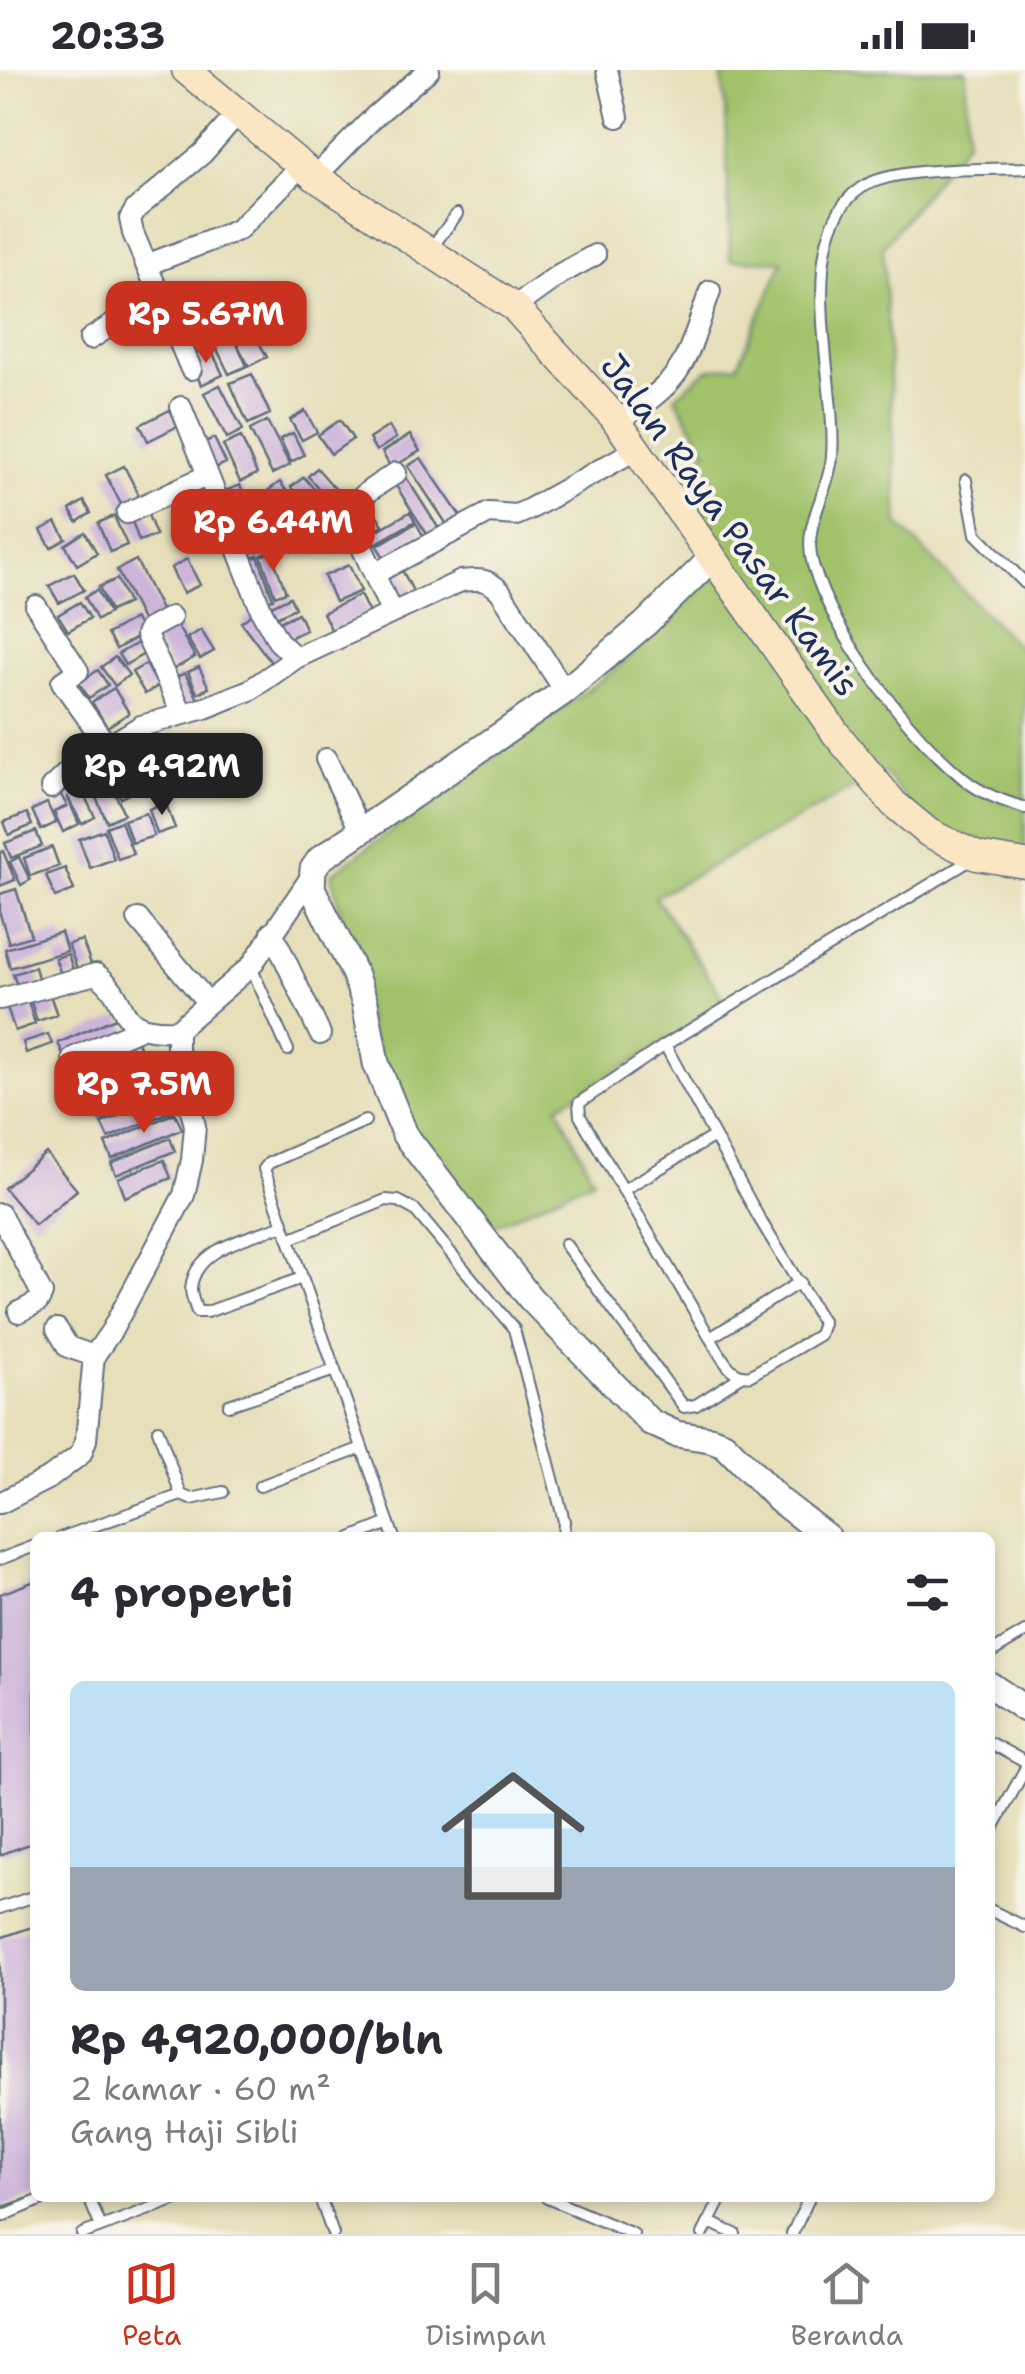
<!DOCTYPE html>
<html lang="id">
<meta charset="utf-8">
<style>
:root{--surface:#fff;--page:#f7f7f7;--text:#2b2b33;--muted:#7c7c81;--line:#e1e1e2;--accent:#c8321e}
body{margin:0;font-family:"Shantell Sans",sans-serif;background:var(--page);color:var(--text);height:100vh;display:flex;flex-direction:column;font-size:38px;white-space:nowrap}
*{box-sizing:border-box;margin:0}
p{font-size:32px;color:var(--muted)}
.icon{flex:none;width:55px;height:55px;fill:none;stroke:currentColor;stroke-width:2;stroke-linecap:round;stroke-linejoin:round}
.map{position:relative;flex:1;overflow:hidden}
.panel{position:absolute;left:30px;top:1462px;width:965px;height:670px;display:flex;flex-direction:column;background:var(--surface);border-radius:15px;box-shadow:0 5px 15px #0003}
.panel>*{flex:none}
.price{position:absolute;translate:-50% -85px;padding:0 22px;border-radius:20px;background:var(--accent);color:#fff;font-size:32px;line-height:65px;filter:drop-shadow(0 2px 5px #0008)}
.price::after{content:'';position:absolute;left:50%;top:60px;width:30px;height:22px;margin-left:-15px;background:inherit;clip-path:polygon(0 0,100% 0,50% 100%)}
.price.selected{background:#222;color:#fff}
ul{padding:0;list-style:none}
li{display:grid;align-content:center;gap:20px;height:530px;padding:0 40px}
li+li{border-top:2px solid var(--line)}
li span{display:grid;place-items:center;height:310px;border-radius:15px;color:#555}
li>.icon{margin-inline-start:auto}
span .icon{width:180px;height:180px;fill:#fffc;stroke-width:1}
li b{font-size:42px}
h2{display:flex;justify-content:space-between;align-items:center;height:120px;padding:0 40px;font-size:42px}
.status{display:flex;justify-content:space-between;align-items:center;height:70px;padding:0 50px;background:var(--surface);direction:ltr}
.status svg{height:28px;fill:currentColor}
.menu{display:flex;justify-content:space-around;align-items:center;height:140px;border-top:2px solid var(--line);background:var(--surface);font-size:28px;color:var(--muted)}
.menu a{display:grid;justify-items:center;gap:5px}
.menu .selected{color:var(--accent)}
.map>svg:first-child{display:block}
.green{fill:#a1c26b;stroke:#5e7864;stroke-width:2.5}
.building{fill:#ccb4db}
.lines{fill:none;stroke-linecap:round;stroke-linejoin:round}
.service-casing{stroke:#626d7e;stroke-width:14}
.minor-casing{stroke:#626d7e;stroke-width:24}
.tertiary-casing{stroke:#626d7e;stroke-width:29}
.secondary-casing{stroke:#626d7e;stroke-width:31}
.service{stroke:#fff;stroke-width:10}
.minor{stroke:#fff;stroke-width:20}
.tertiary{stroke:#fff;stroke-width:25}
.secondary{stroke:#fbe6c4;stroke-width:28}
.labels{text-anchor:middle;stroke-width:8;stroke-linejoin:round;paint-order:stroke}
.street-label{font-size:35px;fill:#1b2f5e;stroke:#f7f3e8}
</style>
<div class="status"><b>20:33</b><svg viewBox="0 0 49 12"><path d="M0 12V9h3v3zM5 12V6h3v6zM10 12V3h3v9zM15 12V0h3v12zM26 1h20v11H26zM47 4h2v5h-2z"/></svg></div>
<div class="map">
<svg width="1025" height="2164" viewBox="0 0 1025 2164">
<rect width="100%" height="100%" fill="#f7f3e8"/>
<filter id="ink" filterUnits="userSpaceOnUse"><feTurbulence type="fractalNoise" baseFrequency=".01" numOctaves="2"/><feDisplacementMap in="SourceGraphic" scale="20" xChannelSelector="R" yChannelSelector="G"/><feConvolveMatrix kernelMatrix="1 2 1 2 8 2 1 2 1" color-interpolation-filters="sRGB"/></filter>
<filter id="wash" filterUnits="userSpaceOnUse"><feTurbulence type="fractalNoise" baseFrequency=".0048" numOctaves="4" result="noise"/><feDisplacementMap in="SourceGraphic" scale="40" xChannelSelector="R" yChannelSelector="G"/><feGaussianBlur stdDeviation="2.25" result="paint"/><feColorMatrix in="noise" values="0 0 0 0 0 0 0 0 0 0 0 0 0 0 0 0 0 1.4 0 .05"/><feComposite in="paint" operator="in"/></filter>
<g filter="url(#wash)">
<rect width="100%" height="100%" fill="#e6dfba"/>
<!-- green -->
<path class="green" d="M 721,0 L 753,0 L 764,8 L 769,0 L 966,0 L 967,70 L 883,177 L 898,454 L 1025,584 L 1025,788 L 962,797 L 883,702 L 655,827 L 728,935 L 558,1036 L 593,1109 L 483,1161 L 419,1084 L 376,985 L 331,804 L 615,600 L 725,497 L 666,405 L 707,382 L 675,327 L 707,300 L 738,295 L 783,191 L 730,190 L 726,44 Z"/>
<g id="blocks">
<!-- building -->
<path class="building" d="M 248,252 L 267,287 L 249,296 L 237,274 L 247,296 L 229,304 L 215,275 L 234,267 L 231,261 Z
M 210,277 L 223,305 L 201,315 L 189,286 Z
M 252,304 L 270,344 L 248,354 L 230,313 Z
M 220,315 L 243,360 L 227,368 L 204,323 Z
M 170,340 L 178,356 L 148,371 L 140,355 Z
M 305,341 L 317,362 L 302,370 L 290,350 Z
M 340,350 L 353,369 L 331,384 L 318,365 Z
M 267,351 L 290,395 L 272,404 L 250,360 Z
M 389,356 L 396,368 L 376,381 L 369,369 Z
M 293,363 L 304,385 L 291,392 L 280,369 Z
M 410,365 L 420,381 L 391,398 L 382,382 Z
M 241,367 L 257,404 L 240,412 L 223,375 Z
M 214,368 L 226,393 L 211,400 L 198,375 Z
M 421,388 L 463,450 L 450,459 L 408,396 Z
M 124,396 L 141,429 L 123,438 L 106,405 Z
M 317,398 L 337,421 L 328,429 L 308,406 Z
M 402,401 L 441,462 L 430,469 L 391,408 Z
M 304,407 L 325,432 L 311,443 L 291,417 Z
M 280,412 L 291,427 L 277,438 L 266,422 Z
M 240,415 L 247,431 L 222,442 L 215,425 Z
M 264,430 L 281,472 L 259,481 L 242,439 Z
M 84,431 L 91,443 L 77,452 L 70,440 Z
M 370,434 L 383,455 L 364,466 L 351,445 Z
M 145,437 L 156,465 L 139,471 L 129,443 Z
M 410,442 L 415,451 L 368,478 L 362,469 Z
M 241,443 L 255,481 L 240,486 L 227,448 Z
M 114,446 L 127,475 L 110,482 L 98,453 Z
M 56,452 L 66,469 L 51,478 L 41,460 Z
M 416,453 L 425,469 L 386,491 L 377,476 Z
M 85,462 L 97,483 L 77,495 L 65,475 Z
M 271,482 L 286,522 L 275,526 L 261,486 Z
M 258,486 L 273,529 L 259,534 L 245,491 Z
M 187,489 L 200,515 L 183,523 L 171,498 Z
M 136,490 L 165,548 L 146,558 L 117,500 Z
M 349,495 L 361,521 L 335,532 L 324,506 Z
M 400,496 L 416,527 L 400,535 L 385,504 Z
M 74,503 L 84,520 L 59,533 L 49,516 Z
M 117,509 L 128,533 L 110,541 L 99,517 Z
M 97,520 L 109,543 L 97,550 L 85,527 Z
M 360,525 L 369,543 L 332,561 L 323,543 Z
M 290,527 L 295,538 L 270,550 L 265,539 Z
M 80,532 L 90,548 L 68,561 L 58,545 Z
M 254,543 L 285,586 L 273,595 L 241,552 Z
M 298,543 L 306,560 L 285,570 L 277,553 Z
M 173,548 L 195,587 L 172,600 L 150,562 Z
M 135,549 L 143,564 L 116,579 L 107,564 Z
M 201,560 L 214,581 L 200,589 L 187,568 Z
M 145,569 L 151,580 L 125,595 L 118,584 Z
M 115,587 L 129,605 L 115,616 L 101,597 Z
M 146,594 L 158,616 L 145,624 L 132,602 Z
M 199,597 L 209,618 L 197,623 L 188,602 Z
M 98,600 L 108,615 L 89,628 L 79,613 Z
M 185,603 L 198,629 L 185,635 L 172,609 Z
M 114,618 L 129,643 L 107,657 L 92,632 Z
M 132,697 L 142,717 L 121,728 L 110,708 Z
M 105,699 L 124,744 L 107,752 L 87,707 Z
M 78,713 L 95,747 L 82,754 L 67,726 L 79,754 L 63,762 L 54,742 L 67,736 L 60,723 Z
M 165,732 L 175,758 L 157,764 L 149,739 Z
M 47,733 L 56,753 L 41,760 L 32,740 Z
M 27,743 L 32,755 L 9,765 L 4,752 Z
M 146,743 L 154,766 L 132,773 L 124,750 Z
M 121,751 L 133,784 L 118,789 L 106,757 Z
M 104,760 L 114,789 L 90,798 L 79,769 Z
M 36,761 L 42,776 L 11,788 L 5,773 Z
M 52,777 L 59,796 L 30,806 L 24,788 Z
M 3,781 L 15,810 L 0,816 L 0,783 Z
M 19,787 L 30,810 L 21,815 L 10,792 Z
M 65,798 L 74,820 L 55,827 L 46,805 Z
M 16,819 L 31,866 L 9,873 L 0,844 L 0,824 Z
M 61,862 L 67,881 L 10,898 L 5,879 Z
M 82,870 L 93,899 L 79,904 L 68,874 Z
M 68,884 L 75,905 L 63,910 L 55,888 Z
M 35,897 L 40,915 L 19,922 L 13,904 Z
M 49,922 L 57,945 L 37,951 L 30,928 Z
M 27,928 L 35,954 L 15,961 L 6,934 Z
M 120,946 L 127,963 L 65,989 L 58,973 Z
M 134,963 L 140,979 L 79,1005 L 73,989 Z
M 48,964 L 52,974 L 26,983 L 23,972 Z
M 131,987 L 137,1001 L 89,1020 L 84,1007 Z
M 172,1003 L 178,1017 L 99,1050 L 92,1036 Z
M 173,1023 L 179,1038 L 108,1068 L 101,1053 Z
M 175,1043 L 182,1059 L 112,1089 L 105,1073 Z
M 170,1068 L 175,1081 L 116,1105 L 111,1093 Z
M 46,1083 L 77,1120 L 35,1155 L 4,1118 Z
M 164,1090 L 171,1108 L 125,1127 L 118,1108 Z
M 35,1511 L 35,1772 L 0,1785 L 0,1524 Z
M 35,1856 L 35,2126 L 0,2138 L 0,1868 Z"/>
</g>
</g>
<g filter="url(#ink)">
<use href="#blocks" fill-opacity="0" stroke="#626d7e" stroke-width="2.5"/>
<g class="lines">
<defs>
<path id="service" d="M 1025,98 C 983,100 894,96 861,118 C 791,164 838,315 832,386 C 829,424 801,455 813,495 C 834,566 907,662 964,709 C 982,724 1003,731 1025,738
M 429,181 L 457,144
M 966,410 L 976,464 L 1025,513
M 251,897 L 288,980
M 665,975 L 759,1148 L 823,1253 L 819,1265 L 751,1305 C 729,1309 721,1284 710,1268 L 580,1046 L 579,1033 L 665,975 L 974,788
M 365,1051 L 269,1093 L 264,1099 L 394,1468
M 623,1120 L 713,1067
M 284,1155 C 252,1167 194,1177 191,1219 C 191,1226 195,1235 197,1242 L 207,1242 L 302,1208
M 289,1169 L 386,1130 L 398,1131 L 415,1140 L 514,1259 L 564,1451 L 563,1468
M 565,1174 L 684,1337 L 696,1335 L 740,1307
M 710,1268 L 800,1212
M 229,1335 L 335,1300
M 158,1360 L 181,1425
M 260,1416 L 362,1378
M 60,1468 L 181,1425 L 191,1429 L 223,1422
M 351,1468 L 389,1453
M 0,1489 L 35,1476
M 990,1583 L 1025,1562
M 990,1673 L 1025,1692
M 990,1764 L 1025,1699
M 0,1838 L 35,1826
M 990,1840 L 1025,1857
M 89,2128 L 101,2157
M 320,2128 L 333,2164
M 547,2128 L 633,2164
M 0,2147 L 45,2128
M 709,2152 L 735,2164
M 82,2164 L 179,2128
M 703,2164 L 721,2128
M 792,2164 L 809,2128"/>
<path id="minor" d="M 607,0 L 618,47
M 315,107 L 375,46 L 429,0
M 146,195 L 238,160 L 301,96
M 514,237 L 560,204 L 595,185
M 90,269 L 159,225
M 191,299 L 133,163 L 130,149 L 136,139 L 203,83 L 237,44
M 181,337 L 262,542 L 278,571 L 296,588
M 617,351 C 687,309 684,294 710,221
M 127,443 L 206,406
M 374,504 L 489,443 L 516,445 L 528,440 L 637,379
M 36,536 L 78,601 L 62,612 L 108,677
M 391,541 L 350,451 C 351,427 379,415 396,403
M 171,547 L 149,559 L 146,565 L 182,643
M 326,689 L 361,762
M 51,718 L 71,699 L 141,656 L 205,638 L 250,620 L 296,588 L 461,511 C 478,509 487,508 500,521 L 565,621
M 138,849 L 208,933
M 272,862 L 320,964
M 0,929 L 96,904 C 136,932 108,963 177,960
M 73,988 L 141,958
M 0,1144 L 42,1224 L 38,1232 L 19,1242
M 57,1259 L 68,1277 L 94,1286
M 0,1433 L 51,1407 L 81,1384 L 86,1370 L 94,1286 L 112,1260 L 184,1125 L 192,1090 L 195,1056 L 177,979 L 177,960 L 251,896 L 311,807"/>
<path id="tertiary" d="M 711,489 L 645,554 L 565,621 L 320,789 L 313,799 L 312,818 L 354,903 L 365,933 L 376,993 L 405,1065 L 530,1228 L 650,1352 L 676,1364 L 710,1369 L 724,1374 L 779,1430 L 828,1468
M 990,1615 L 1025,1639"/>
<path id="secondary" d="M 186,0 L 315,107 L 514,237 L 613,346 L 837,665 L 894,734 L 929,763 L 977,786 L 1025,794"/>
</defs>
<!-- service casing -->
<use href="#service" class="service-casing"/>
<!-- minor casing -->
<use href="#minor" class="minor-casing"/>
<!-- tertiary casing -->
<use href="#tertiary" class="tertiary-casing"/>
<!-- secondary casing -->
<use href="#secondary" class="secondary-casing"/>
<!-- service -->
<use href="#service" class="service"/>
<!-- minor -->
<use href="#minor" class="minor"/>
<!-- tertiary -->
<use href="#tertiary" class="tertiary"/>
<!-- secondary -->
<use href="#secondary" class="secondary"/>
</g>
</g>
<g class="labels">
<!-- street labels -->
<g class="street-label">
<text transform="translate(730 455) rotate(54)" y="12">Jalan Raya Pasar Kamis</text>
</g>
</g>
</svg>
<b class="price" style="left:206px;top:296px">Rp 5.67M</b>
<b class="price" style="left:273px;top:504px">Rp 6.44M</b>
<b class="price selected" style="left:162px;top:748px">Rp 4.92M</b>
<b class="price" style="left:144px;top:1066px">Rp 7.5M</b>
<section class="panel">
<h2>4 properti<svg class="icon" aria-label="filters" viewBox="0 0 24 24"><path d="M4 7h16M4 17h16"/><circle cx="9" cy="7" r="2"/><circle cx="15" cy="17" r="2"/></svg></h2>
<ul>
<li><span style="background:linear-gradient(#bfe0f5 60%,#9aa5b1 0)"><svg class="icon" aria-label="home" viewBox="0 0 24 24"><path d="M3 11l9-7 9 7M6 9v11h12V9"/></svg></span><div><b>Rp 4,920,000/bln</b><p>2 kamar · 60 m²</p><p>Gang Haji Sibli</p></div></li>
</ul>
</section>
</div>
<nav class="menu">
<a class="selected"><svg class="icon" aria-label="map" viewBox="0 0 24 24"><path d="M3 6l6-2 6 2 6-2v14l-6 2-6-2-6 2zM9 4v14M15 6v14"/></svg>Peta</a>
<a><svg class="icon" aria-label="saved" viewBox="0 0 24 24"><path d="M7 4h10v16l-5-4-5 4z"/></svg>Disimpan</a>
<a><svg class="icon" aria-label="home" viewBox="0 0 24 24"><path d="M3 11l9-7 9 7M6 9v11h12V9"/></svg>Beranda</a>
</nav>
